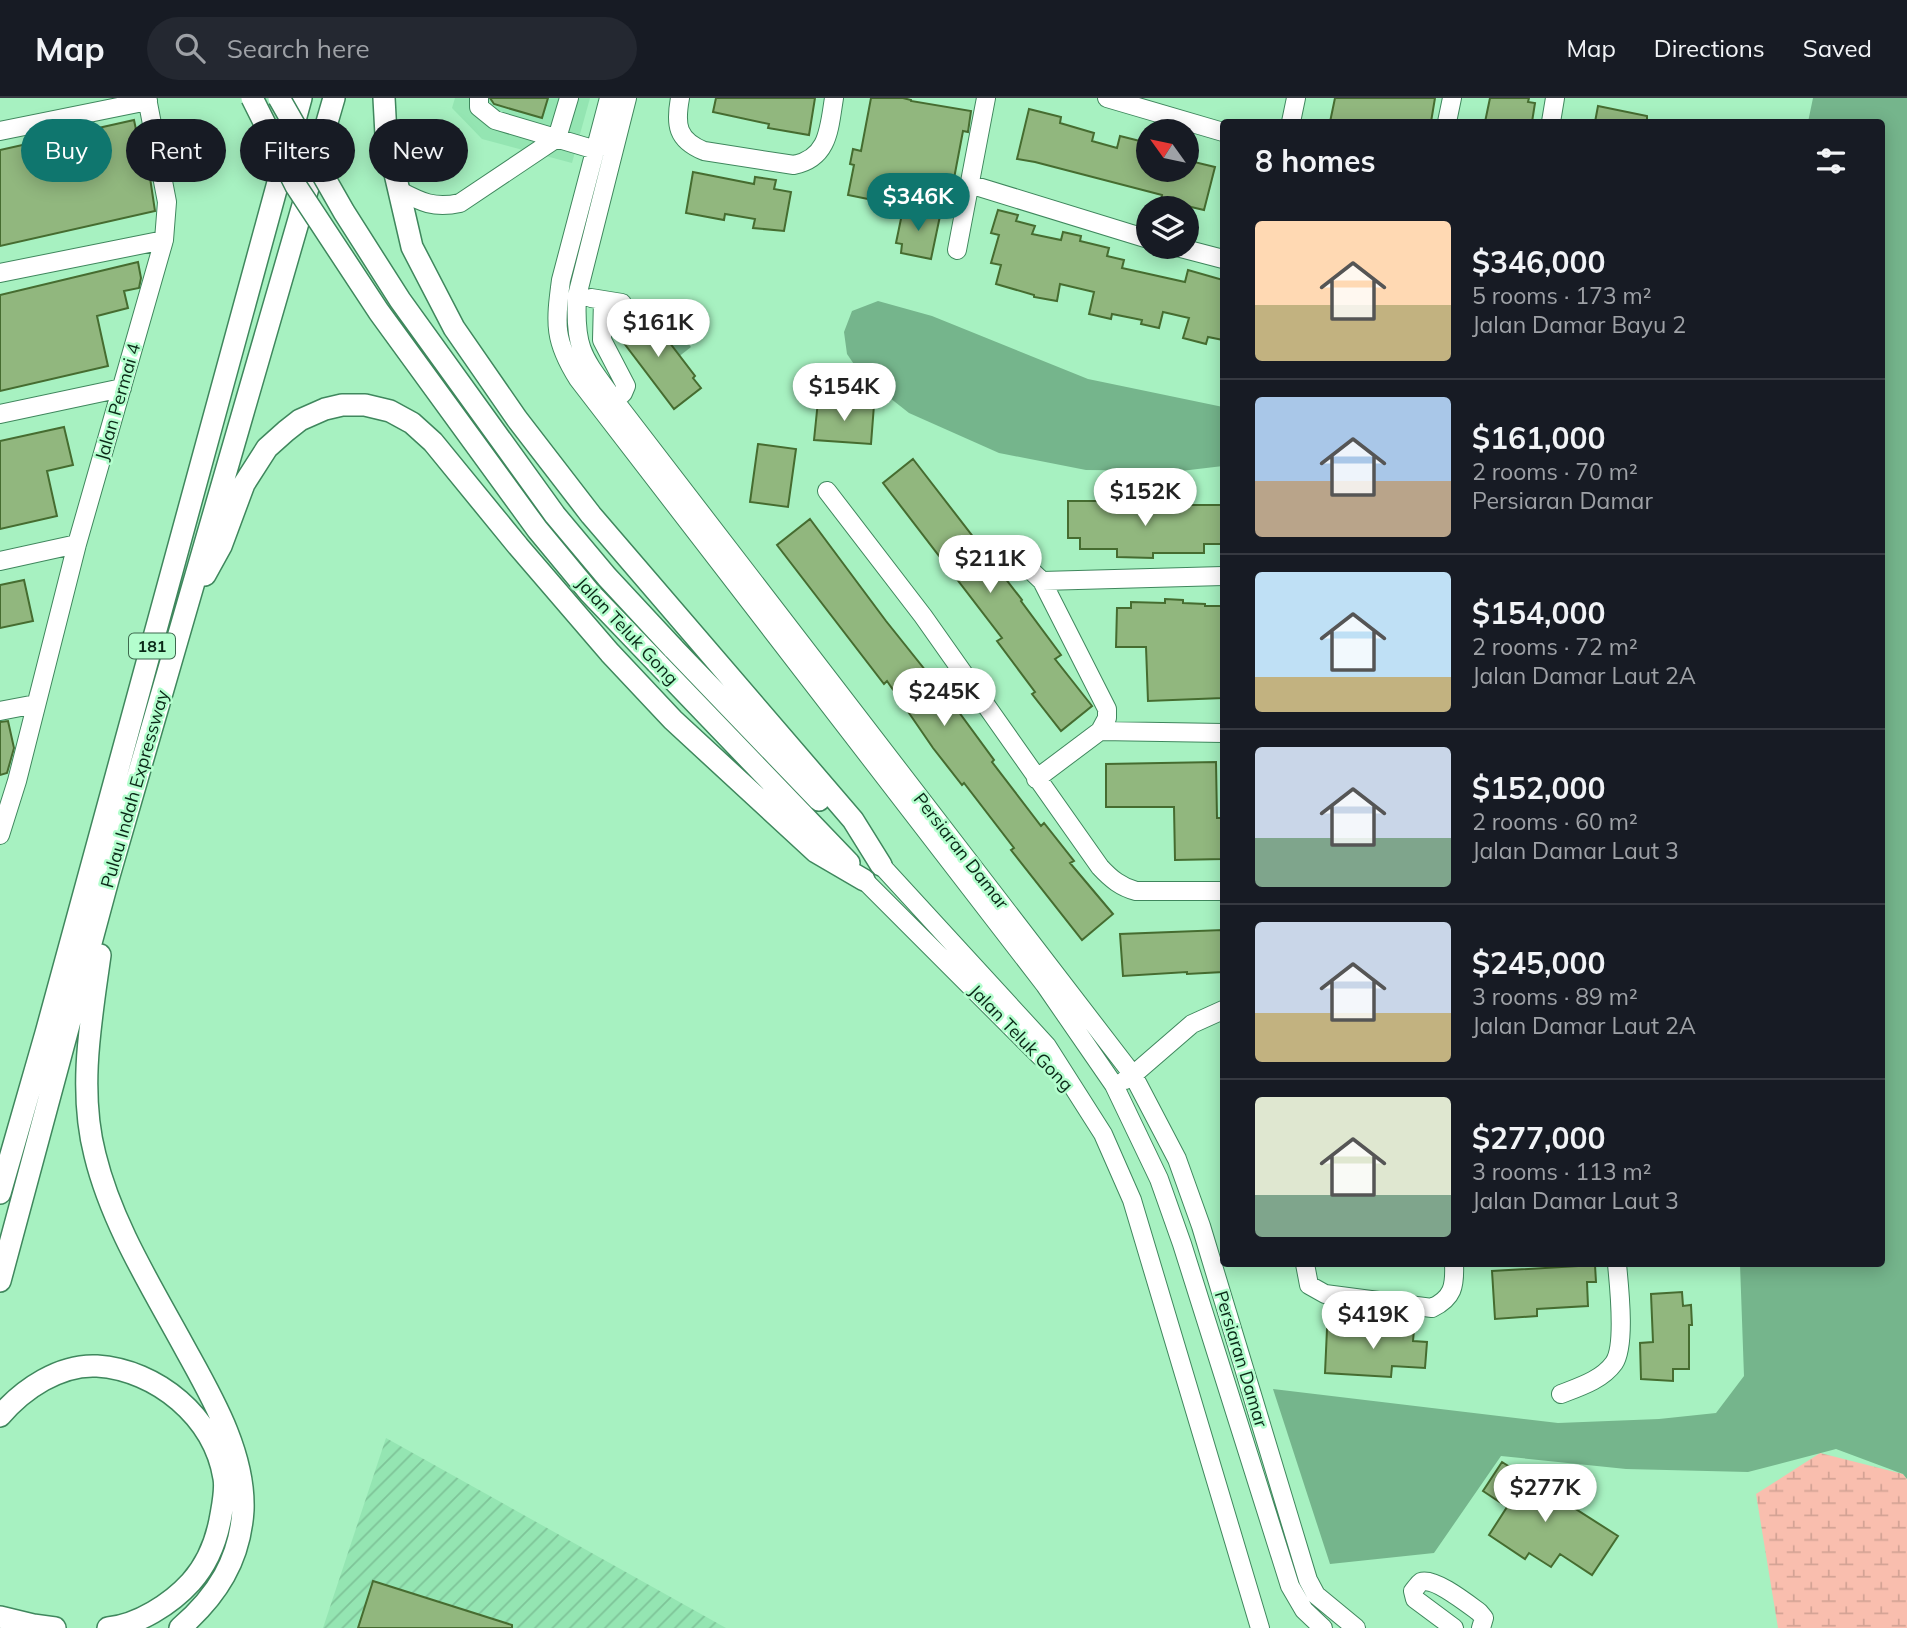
<!DOCTYPE html>
<meta charset="utf-8">
<style>
:root{--surface:#171b24;--page:#242831;--text:#f1f3f6;--muted:#9ea1a6;--line:#363941;--accent:#0f766e}
body{margin:0;font-family:Mulish,sans-serif;background:var(--page);color:var(--text);height:100vh;display:flex;flex-direction:column;font-size:26px;white-space:nowrap}
*{box-sizing:border-box;margin:0}
p{font-size:23px;color:var(--muted)}
.icon{flex:none;width:38px;height:38px;fill:none;stroke:currentColor;stroke-width:2;stroke-linecap:round;stroke-linejoin:round}
.map{position:relative;flex:1;overflow:hidden}
.drawer{position:absolute;left:1220px;top:21px;width:665px;height:1148px;display:flex;flex-direction:column;background:var(--surface);border-radius:7px;box-shadow:0 4px 18px #0003}
.drawer>*{flex:none}
.guide{position:absolute;left:21px;top:21px;width:665px;height:63px;display:flex;gap:14px}
.needle{width:46px;rotate:303deg}
.buttons{position:absolute;left:1136px;top:21px;display:grid;gap:14px}
.buttons a{display:grid;place-items:center;width:63px;height:63px;border-radius:50%;background:var(--surface);box-shadow:0 4px 18px #0003;font-size:35px}
.price{position:absolute;translate:-50% -60px;padding:0 16px;border-radius:24px;background:#fff;color:#222;font-size:23px;line-height:46px;filter:drop-shadow(0 2px 4px #0008)}
.price::after{content:'';position:absolute;left:50%;top:42px;width:21px;height:16px;margin-left:-10px;background:inherit;clip-path:polygon(0 0,100% 0,50% 100%)}
.price.current{background:var(--accent);color:#fff}
ul{padding:0;list-style:none}
li{display:flex;align-items:center;gap:21px;height:175px;padding:0 35px}
li+li{border-top:2px solid var(--line)}
li span{display:grid;place-items:center;flex:none;width:196px;height:140px;border-radius:7px;color:#555}
li>.icon{margin-inline-start:auto}
span .icon{width:84px;height:84px;fill:#fffc;stroke-width:1}
li b{font-size:30px}
h2{display:flex;justify-content:space-between;align-items:center;height:84px;padding:0 35px;font-size:30px}
.chip{padding:0 24px;border-radius:32px;background:var(--surface);box-shadow:0 4px 18px #0003;font-size:24px;line-height:63px}
.chip.current{background:var(--accent);color:#fff}
header{display:flex;align-items:center;gap:42px;box-sizing:border-box;height:98px;padding:0 35px;background:var(--surface);border-bottom:2px solid var(--line)}
header strong{font-size:33px}
nav{display:flex;gap:38px;margin-inline-start:auto;font-size:24px}
.search{width:490px;height:63px;background:var(--page);display:flex;align-items:center;gap:18px;box-sizing:border-box;padding:0 24px;border-radius:38px;color:var(--muted);font-size:26px}
.map>svg:first-child{display:block}
.built{fill:#94e5b2}
.industrial{fill:url(#industrial-furrows)}
.wetland{fill:url(#wetland-marsh)}
.water{fill:#75b58c}
.building{fill:#91b77e;stroke:#466c30;stroke-width:2}
.lines{fill:none;stroke-linecap:round;stroke-linejoin:round}
.minor-casing{stroke:#3f875d;stroke-width:20}
.major-casing{stroke:#3f875d;stroke-width:24}
.minor{stroke:#fff;stroke-width:18}
.major{stroke:#fff;stroke-width:21}
.major-bridge-casing{stroke:#3f875d;stroke-width:24;stroke-linecap:butt}
.major-bridge{stroke:#fff;stroke-width:21}
.labels{text-anchor:middle;stroke-width:5;stroke-linejoin:round;paint-order:stroke}
.shield{fill:#b4fece;stroke:#3d694e;stroke-width:2}
.shield-label{font-size:16px;font-weight:bold;fill:#0a2917}
.street-label{font-size:18px;fill:#0a2917;stroke:#b4fece}
</style>
<header>
<strong>Map</strong>
<div class="search"><svg class="icon" aria-label="search" viewBox="0 0 24 24"><circle cx="10" cy="10" r="6"/><path d="M15 15l6 6"/></svg>Search here</div>
<nav><a>Map</a><a>Directions</a><a>Saved</a></nav>
</header>
<div class="map">
<svg width="1907" height="1530" viewBox="0 0 1907 1530">
<defs>
<pattern id="industrial-furrows" width="10" height="10" patternUnits="userSpaceOnUse" patternTransform="scale(1.75)"><rect width="10" height="10" fill="#94e5b2"/><path d="M-1 1l2-2M0 10L10 0M9 11l2-2" fill="none" stroke="#7ec498"/></pattern>
<pattern id="wetland-marsh" width="20" height="14" patternUnits="userSpaceOnUse" patternTransform="scale(1.75)"><rect width="20" height="14" fill="#f9beae"/><path d="M1 5h8M5 5V1M11 12h8M15 12V8" fill="none" stroke="#d4a395"/></pattern>
</defs>
<rect width="100%" height="100%" fill="#a7f1c1"/>
<!-- built -->
<path class="built" d="M 455,0 L 590,0 L 572,65 L 482,41 L 452,10 Z"/>
<!-- industrial -->
<path class="industrial" d="M 386,1340 L 726,1530 L 323,1530 Z"/>
<!-- wetland -->
<path class="wetland" d="M 1820,1355 L 1903,1376 L 1907,1381 L 1907,1530 L 1778,1530 L 1756,1396 Z"/>
<!-- water -->
<path class="water" d="M 1813,0 L 1907,0 L 1907,1381 L 1903,1376 L 1836,1351 L 1748,1374 L 1626,1371 L 1501,1358 L 1434,1455 L 1330,1466 L 1273,1291 L 1558,1325 L 1659,1321 L 1716,1315 L 1744,1278 L 1740,1166 L 1881,1166 L 1881,24 L 1808,24 Z
M 878,203 L 932,218 L 1088,281 L 1223,309 L 1223,368 L 1181,373 L 1086,372 L 999,355 L 909,315 L 862,278 L 847,256 L 844,234 L 852,213 Z
M 659,208 L 691,249 L 677,260 L 646,218 Z"/>
<!-- building -->
<path class="building" d="M 490,0 L 548,0 L 542,20 L 494,6 Z
M 716,0 L 815,0 L 809,37 L 768,30 L 769,26 L 713,14 Z
M 871,0 L 903,0 L 911,2 L 911,3 L 971,13 L 968,34 L 963,33 L 952,91 L 898,81 L 894,102 L 873,98 L 873,102 L 848,97 L 854,67 L 850,66 L 853,51 L 861,53 Z
M 1335,0 L 1435,0 L 1431,24 L 1330,24 Z
M 1490,0 L 1529,0 L 1528,4 L 1535,5 L 1532,24 L 1485,24 Z
M 1598,8 L 1647,18 L 1647,24 L 1595,24 Z
M 1029,11 L 1061,19 L 1060,25 L 1094,35 L 1092,43 L 1117,50 L 1120,38 L 1148,45 L 1148,72 L 1186,72 L 1186,62 L 1215,69 L 1204,112 L 1161,102 L 1162,97 L 1035,64 L 1017,61 Z
M 134,22 L 145,74 L 149,73 L 155,113 L 0,148 L 0,52 Z
M 693,74 L 754,86 L 755,79 L 776,82 L 774,91 L 791,94 L 784,133 L 753,130 L 755,121 L 725,116 L 724,122 L 686,115 Z
M 903,111 L 940,118 L 931,161 L 901,155 L 902,146 L 896,145 Z
M 998,112 L 1018,117 L 1016,123 L 1035,128 L 1032,136 L 1061,142 L 1063,134 L 1081,138 L 1080,143 L 1109,150 L 1107,158 L 1124,162 L 1122,170 L 1185,184 L 1188,172 L 1223,182 L 1223,242 L 1208,239 L 1206,246 L 1183,240 L 1189,220 L 1163,214 L 1159,230 L 1141,226 L 1142,222 L 1112,216 L 1111,221 L 1089,216 L 1094,194 L 1060,186 L 1057,203 L 1034,199 L 1034,197 L 996,186 L 1001,167 L 991,165 L 999,137 L 991,135 Z
M 138,164 L 141,180 L 139,190 L 124,193 L 128,210 L 97,218 L 108,268 L 0,293 L 0,197 Z
M 640,212 L 664,242 L 666,240 L 695,278 L 693,280 L 701,290 L 674,311 L 614,232 Z
M 818,303 L 874,307 L 871,346 L 814,342 Z
M 64,329 L 73,367 L 47,373 L 57,418 L 0,431 L 0,343 Z
M 758,346 L 796,351 L 788,409 L 750,404 Z
M 913,361 L 1022,502 L 1021,503 L 1061,557 L 1055,561 L 1092,608 L 1061,633 L 1032,596 L 1035,594 L 997,543 L 1002,540 L 883,385 Z
M 1068,403 L 1103,403 L 1103,407 L 1166,409 L 1166,407 L 1223,407 L 1223,446 L 1204,446 L 1204,455 L 1153,455 L 1153,460 L 1117,459 L 1117,451 L 1080,451 L 1080,440 L 1068,440 Z
M 810,421 L 886,523 L 926,573 L 928,572 L 994,662 L 992,664 L 1041,728 L 1044,725 L 1074,763 L 1070,765 L 1113,816 L 1082,842 L 1011,752 L 1014,750 L 964,685 L 962,687 L 933,650 L 887,583 L 884,586 L 777,447 Z
M 24,482 L 33,523 L 0,530 L 0,487 Z
M 1165,501 L 1183,502 L 1183,505 L 1205,506 L 1205,508 L 1223,508 L 1223,600 L 1148,603 L 1146,549 L 1116,549 L 1117,510 L 1131,510 L 1131,504 L 1165,505 Z
M 8,623 L 14,650 L 7,675 L 0,677 L 0,624 Z
M 1216,664 L 1217,720 L 1223,720 L 1223,761 L 1175,762 L 1174,709 L 1106,709 L 1106,666 Z
M 1223,832 L 1223,874 L 1187,876 L 1187,874 L 1123,878 L 1120,836 Z
M 1595,1167 L 1596,1184 L 1587,1184 L 1588,1208 L 1537,1211 L 1537,1218 L 1495,1221 L 1492,1173 Z
M 1682,1194 L 1683,1208 L 1691,1207 L 1692,1227 L 1689,1227 L 1689,1271 L 1673,1271 L 1673,1283 L 1641,1281 L 1640,1245 L 1653,1244 L 1651,1196 Z
M 1377,1225 L 1395,1227 L 1395,1230 L 1414,1232 L 1413,1243 L 1427,1244 L 1425,1270 L 1392,1268 L 1391,1279 L 1325,1275 L 1327,1231 L 1376,1233 Z
M 1502,1364 L 1618,1438 L 1592,1477 L 1560,1456 L 1551,1469 L 1529,1455 L 1525,1461 L 1489,1437 L 1507,1409 L 1483,1393 Z
M 373,1483 L 512,1527 L 512,1530 L 358,1530 Z"/>
<g class="lines">
<defs>
<path id="minor" d="M 479,0 L 479,9 L 495,22 L 596,52
M 609,0 L 561,182 C 555,226 554,243 578,281 L 1045,887 L 1114,987 L 1159,1081 L 1182,1146 L 1290,1488 L 1304,1512 L 1323,1530
M 627,0 L 577,198 C 574,253 584,260 615,303 L 1133,977 L 1177,1061 L 1201,1128 L 1308,1482 L 1316,1497 L 1356,1530
M 680,0 C 675,27 677,42 704,53 L 794,67 C 829,60 829,30 834,0
M 1107,0 L 1223,34
M 1291,24 L 1296,0
M 1447,24 L 1452,0
M 1551,24 L 1555,0
M 0,33 L 148,3
M 969,86 L 1148,141
M 398,92 C 421,104 434,111 460,105 L 557,40 L 569,0
M 1177,149 L 1223,161
M 957,152 L 986,0
M 0,175 L 164,142
M 591,200 L 622,205
M 603,202 L 602,242 L 626,288 L 623,295 L 615,303
M 0,316 L 122,290
M 827,393 L 923,518 L 1100,769 C 1111,781 1121,789 1136,793 L 1223,793
M 0,463 L 77,446
M 1021,463 L 1042,483 L 1107,611 L 1107,620 L 1100,633 L 1036,681
M 1042,483 L 1223,478
M 0,613 L 36,606
M 1100,633 L 1223,635
M 0,737 L 17,683 L 77,446 L 164,142 L 167,104 L 147,0
M 881,767 L 1047,948 L 1103,1036 L 1132,1102 L 1260,1530
M 864,782 L 1041,959
M 1125,982 L 1133,977 L 1192,926 L 1223,912
M 1305,1166 L 1309,1187 L 1325,1196 L 1432,1210 C 1453,1200 1455,1188 1454,1166
M 1561,1296 C 1579,1289 1602,1282 1614,1265 C 1626,1247 1619,1188 1617,1166
M 1454,1530 L 1415,1501 L 1413,1493 C 1416,1490 1418,1486 1421,1484 C 1434,1479 1468,1506 1479,1514 L 1484,1520 L 1481,1530"/>
<path id="major" d="M 384,0 L 386,37 L 412,149 L 454,230 L 517,321 L 591,417 L 853,722 L 881,767
M 205,477 L 221,448 L 244,386 L 267,350 L 286,333 L 300,322 L 325,311 L 342,307 L 365,307 L 390,313 L 412,325 L 433,344 L 518,448 L 610,555 L 673,622 L 816,754 L 864,782
M 673,550 L 819,702
M 657,565 L 849,765
M 100,857 C 91,922 78,992 95,1057 C 112,1127 153,1191 187,1254 C 213,1301 245,1356 243,1412 C 240,1462 217,1498 180,1530
M 0,1095 L 46,935 L 301,0
M 0,1183 L 109,778 L 334,0
M 0,1318 C 23,1291 60,1266 97,1268 C 157,1272 214,1319 224,1380 C 226,1391 223,1406 221,1417 C 217,1441 207,1466 191,1484 C 171,1506 138,1527 108,1530
M 0,1519 L 33,1527 L 55,1530"/>
</defs>
<!-- minor casing -->
<use href="#minor" class="minor-casing"/>
<!-- major casing -->
<use href="#major" class="major-casing"/>
<!-- minor -->
<use href="#minor" class="minor"/>
<!-- major -->
<use href="#major" class="major"/>
<defs>
<path id="major-bridge" d="M 252,0 L 296,88 L 379,214 L 537,431 L 590,495 L 657,565
M 279,0 L 344,114 L 400,202 L 555,417 L 607,479 L 673,550"/>
</defs>
<!-- major-bridge casing -->
<use href="#major-bridge" class="major-bridge-casing"/>
<!-- major-bridge -->
<use href="#major-bridge" class="major-bridge"/>
</g>
<g class="labels">
<!-- shield labels -->
<rect class="shield" x="129" y="535.5" width="46" height="25" rx="5"/>
<g class="shield-label">
<text x="152" y="554">181</text>
</g>
<!-- street labels -->
<g class="street-label">
<text transform="translate(118 304) rotate(-74)" y="6">Jalan Permai 4</text>
<text transform="translate(627 533) rotate(47)" y="6">Jalan Teluk Gong</text>
<text transform="translate(135 691) rotate(-74)" y="6">Pulau Indah Expressway</text>
<text transform="translate(961 753) rotate(52)" y="6">Persiaran Damar</text>
<text transform="translate(1021 940) rotate(46)" y="6">Jalan Teluk Gong</text>
<text transform="translate(1241 1261) rotate(73)" y="6">Persiaran Damar</text>
</g>
</g>
</svg>
<div class="buttons">
<a><svg class="needle" viewBox="-14 -14 28 28"><path d="M0-13l5 13h-10z" fill="#e53935"/><path d="M0 13l5-13h-10z" fill="#9ea1a6"/></svg></a>
<a><svg class="icon" aria-label="layers" viewBox="0 0 24 24"><path d="M12 4l9 5-9 5-9-5zM3 14l9 5 9-5"/></svg></a>
</div>
<b class="price current" style="left:918px;top:135px">$346K</b>
<b class="price" style="left:658px;top:261px">$161K</b>
<b class="price" style="left:844px;top:325px">$154K</b>
<b class="price" style="left:1145px;top:430px">$152K</b>
<b class="price" style="left:990px;top:497px">$211K</b>
<b class="price" style="left:944px;top:630px">$245K</b>
<b class="price" style="left:1373px;top:1253px">$419K</b>
<b class="price" style="left:1545px;top:1426px">$277K</b>
<div class="guide">
<a class="chip current">Buy</a>
<a class="chip">Rent</a>
<a class="chip">Filters</a>
<a class="chip">New</a>
</div>
<section class="drawer">
<h2>8 homes<svg class="icon" aria-label="filters" viewBox="0 0 24 24"><path d="M4 7h16M4 17h16"/><circle cx="9" cy="7" r="2"/><circle cx="15" cy="17" r="2"/></svg></h2>
<ul>
<li><span style="background:linear-gradient(#ffd9b3 60%,#c2b280 0)"><svg class="icon" aria-label="home" viewBox="0 0 24 24"><path d="M3 11l9-7 9 7M6 9v11h12V9"/></svg></span><div><b>$346,000</b><p>5 rooms · 173 m²</p><p>Jalan Damar Bayu 2</p></div></li>
<li><span style="background:linear-gradient(#a9c7e8 60%,#b9a48a 0)"><svg class="icon" aria-label="home" viewBox="0 0 24 24"><path d="M3 11l9-7 9 7M6 9v11h12V9"/></svg></span><div><b>$161,000</b><p>2 rooms · 70 m²</p><p>Persiaran Damar</p></div></li>
<li><span style="background:linear-gradient(#bfe0f5 75%,#c2b280 0)"><svg class="icon" aria-label="home" viewBox="0 0 24 24"><path d="M3 11l9-7 9 7M6 9v11h12V9"/></svg></span><div><b>$154,000</b><p>2 rooms · 72 m²</p><p>Jalan Damar Laut 2A</p></div></li>
<li><span style="background:linear-gradient(#c9d6e8 65%,#7fa58c 0)"><svg class="icon" aria-label="home" viewBox="0 0 24 24"><path d="M3 11l9-7 9 7M6 9v11h12V9"/></svg></span><div><b>$152,000</b><p>2 rooms · 60 m²</p><p>Jalan Damar Laut 3</p></div></li>
<li><span style="background:linear-gradient(#c9d6e8 65%,#c2b280 0)"><svg class="icon" aria-label="home" viewBox="0 0 24 24"><path d="M3 11l9-7 9 7M6 9v11h12V9"/></svg></span><div><b>$245,000</b><p>3 rooms · 89 m²</p><p>Jalan Damar Laut 2A</p></div></li>
<li><span style="background:linear-gradient(#dfe7d0 70%,#7fa58c 0)"><svg class="icon" aria-label="home" viewBox="0 0 24 24"><path d="M3 11l9-7 9 7M6 9v11h12V9"/></svg></span><div><b>$277,000</b><p>3 rooms · 113 m²</p><p>Jalan Damar Laut 3</p></div></li>
</ul>
</section>
</div>
